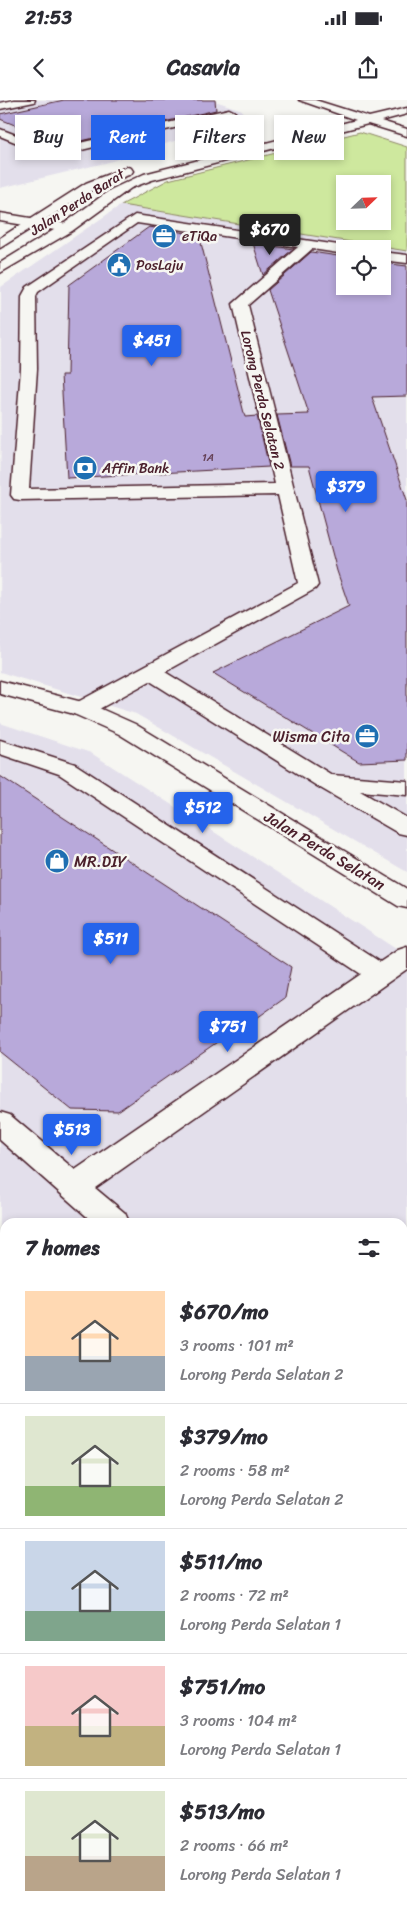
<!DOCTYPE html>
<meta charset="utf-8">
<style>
:root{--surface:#fff;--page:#f7f7f7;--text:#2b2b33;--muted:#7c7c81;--line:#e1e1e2;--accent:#2563eb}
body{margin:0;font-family:Sriracha,sans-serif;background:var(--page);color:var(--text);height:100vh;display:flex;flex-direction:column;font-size:19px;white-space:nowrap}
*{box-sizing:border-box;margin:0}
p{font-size:16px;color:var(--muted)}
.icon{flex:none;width:28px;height:28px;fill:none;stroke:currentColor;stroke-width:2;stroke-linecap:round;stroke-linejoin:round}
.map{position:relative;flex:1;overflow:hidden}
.details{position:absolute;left:0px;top:1118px;width:408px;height:696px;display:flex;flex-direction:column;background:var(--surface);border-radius:15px 15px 0 0;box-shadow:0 2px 8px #0003}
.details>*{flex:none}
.hud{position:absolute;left:15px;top:15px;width:378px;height:45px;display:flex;gap:10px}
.needle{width:32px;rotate:67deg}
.fabs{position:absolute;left:336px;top:75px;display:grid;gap:10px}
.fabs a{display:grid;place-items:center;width:55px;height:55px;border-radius:0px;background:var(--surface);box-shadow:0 2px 8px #0003;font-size:25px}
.price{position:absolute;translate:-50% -42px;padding:0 11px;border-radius:5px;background:var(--accent);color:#fff;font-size:16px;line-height:32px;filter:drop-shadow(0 1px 2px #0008)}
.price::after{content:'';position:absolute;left:50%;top:30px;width:15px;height:11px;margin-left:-8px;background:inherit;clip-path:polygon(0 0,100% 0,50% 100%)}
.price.selected{background:#222;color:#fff}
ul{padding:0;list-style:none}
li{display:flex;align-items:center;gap:15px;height:125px;padding:0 25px}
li+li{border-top:1px solid var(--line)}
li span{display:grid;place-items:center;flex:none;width:140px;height:100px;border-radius:0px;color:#555}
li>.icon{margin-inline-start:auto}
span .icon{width:60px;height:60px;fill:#fffc;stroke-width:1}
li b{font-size:21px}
h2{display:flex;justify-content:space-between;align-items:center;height:60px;padding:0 25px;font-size:21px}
.tag{padding:0 18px;border-radius:0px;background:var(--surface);box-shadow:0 2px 8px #0003;font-size:18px;line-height:45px}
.tag.selected{background:var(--accent);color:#fff}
.status{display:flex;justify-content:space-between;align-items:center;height:35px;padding:0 25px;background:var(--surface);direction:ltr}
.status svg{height:14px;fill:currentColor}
header{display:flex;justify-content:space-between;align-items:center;height:65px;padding:0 25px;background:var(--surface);font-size:22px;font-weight:700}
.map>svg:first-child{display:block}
.built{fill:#e3dfeb;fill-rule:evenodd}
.green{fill:#cee89e;stroke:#8c8464;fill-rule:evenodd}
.building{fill:#b8a9da;stroke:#4a1f2b}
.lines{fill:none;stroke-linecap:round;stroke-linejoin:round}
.minor-casing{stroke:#4a1f2b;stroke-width:3}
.tertiary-casing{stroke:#4a1f2b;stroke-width:3}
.minor{fill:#f6f6f2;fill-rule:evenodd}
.tertiary{fill:#f6f6f2;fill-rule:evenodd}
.labels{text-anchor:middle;stroke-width:5;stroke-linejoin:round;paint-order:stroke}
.far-number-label{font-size:11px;fill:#664257}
.far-street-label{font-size:14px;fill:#4a1f2b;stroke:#f6f6f2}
.far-poi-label{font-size:14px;fill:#4a1f2b;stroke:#f6f6f2;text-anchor:start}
.poi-label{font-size:16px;fill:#4a1f2b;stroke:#f6f6f2;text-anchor:end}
.street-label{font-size:16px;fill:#4a1f2b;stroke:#f6f6f2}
</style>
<div class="status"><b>21:53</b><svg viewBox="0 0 49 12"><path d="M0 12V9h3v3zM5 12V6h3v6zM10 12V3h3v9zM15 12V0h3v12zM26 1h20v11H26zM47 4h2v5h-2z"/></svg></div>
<header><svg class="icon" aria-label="back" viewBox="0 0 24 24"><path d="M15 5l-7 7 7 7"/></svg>Casavia<svg class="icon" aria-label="share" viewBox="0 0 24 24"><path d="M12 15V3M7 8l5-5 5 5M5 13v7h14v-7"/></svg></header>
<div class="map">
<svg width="407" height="1813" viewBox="0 0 407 1813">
<rect width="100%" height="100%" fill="#f6f6f2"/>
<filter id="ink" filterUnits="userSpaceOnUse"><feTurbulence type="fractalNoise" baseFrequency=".02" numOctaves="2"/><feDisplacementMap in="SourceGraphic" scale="10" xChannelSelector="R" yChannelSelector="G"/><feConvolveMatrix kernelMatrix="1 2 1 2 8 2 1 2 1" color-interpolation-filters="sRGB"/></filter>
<g filter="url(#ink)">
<!-- built -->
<path class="built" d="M 0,0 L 212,0 L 242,10 L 243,19 L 109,62 L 0,88 Z
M 121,105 L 407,151 L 407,772 L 136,614 L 0,572 L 1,187 ZM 345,149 L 382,149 L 382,186 L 345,186 Z
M 0,623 L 91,653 L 407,856 L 407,1813 L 0,1813 ZM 5,1122 L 402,1122 L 402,1809 L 5,1809 Z"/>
<!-- green -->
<path class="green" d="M 360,32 L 407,47 L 407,151 L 121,105 L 168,80 ZM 345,84 L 382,84 L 382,121 L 345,121 Z"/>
<!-- building -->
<path class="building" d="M 64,0 L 215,0 L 216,10 L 64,45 L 0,19 L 0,14 Z
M 149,127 L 199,135 L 245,317 L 257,316 L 269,367 L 67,378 L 61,275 L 67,275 L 69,185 Z
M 253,143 L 293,149 L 263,175 Z
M 311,152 L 345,157 L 345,186 L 382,186 L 382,163 L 407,166 L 407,296 L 372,297 L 407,400 L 407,660 L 359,662 L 213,573 L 349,506 L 337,471 L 309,366 L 290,366 L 277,315 L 309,314 L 268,190 Z
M 0,676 L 291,867 L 285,898 L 226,940 L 223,938 L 118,1011 L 72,1010 L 0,952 Z"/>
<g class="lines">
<defs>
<path id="minor" d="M 14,0 L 35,0 L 34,2 L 0,9 L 0,3 Z
M 229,9 L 235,12 L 233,14 L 52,57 L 0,36 L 0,29 L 53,49 Z
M 0,113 L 67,124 L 74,128 L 67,132 L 0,121 Z
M 135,115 L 345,146 L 351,149 L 345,149 L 345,154 L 312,149 L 248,205 L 318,485 L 315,489 L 165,572 L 332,675 L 407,681 L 407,695 L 360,691 L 407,718 L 407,735 L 398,733 L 317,686 L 150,581 L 90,614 L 82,616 L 74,614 L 71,609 L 74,604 L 298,483 L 278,395 L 20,400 L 14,399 L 11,395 L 21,269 L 22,196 L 27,187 ZM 137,123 L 298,147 L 233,204 L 275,384 L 29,389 L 37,269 L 36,196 L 38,192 Z
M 382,152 L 407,155 L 407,163 L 382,160 Z
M 0,640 L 75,664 L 380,862 L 398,850 L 407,847 L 407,869 L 95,1088 L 125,1113 L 129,1122 L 93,1122 L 0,1040 L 0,1012 L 10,1015 L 75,1070 L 361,874 L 59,674 L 0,654 Z
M 402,1356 L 407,1357 L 407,1392 L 402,1391 Z
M 0,1735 L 5,1738 L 5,1785 L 0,1783 Z
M 20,1809 L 66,1809 L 68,1813 L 22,1813 Z"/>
<path id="tertiary" d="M 299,0 L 315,0 L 369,17 L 407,8 L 407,14 L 381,21 L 407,29 L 407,36 L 368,24 L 152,80 L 131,88 L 72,131 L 0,173 L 0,163 L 62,125 L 110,90 L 144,74 L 356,20 Z
M 127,67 L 131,68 L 133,71 L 131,74 L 94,89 L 0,148 L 0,138 L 86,83 Z
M 0,581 L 90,604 L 135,624 L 407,789 L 407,808 L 398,806 L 119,634 L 74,614 L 0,594 Z"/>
</defs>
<!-- minor casing -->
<use href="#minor" class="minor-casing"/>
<!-- tertiary casing -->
<use href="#tertiary" class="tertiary-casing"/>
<!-- minor -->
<use href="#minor" class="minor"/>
<!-- tertiary -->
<use href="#tertiary" class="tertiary"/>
</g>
</g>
<!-- icons -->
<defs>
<symbol id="office-disc" viewBox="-11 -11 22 22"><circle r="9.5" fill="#1f6fb2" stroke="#f6f6f2"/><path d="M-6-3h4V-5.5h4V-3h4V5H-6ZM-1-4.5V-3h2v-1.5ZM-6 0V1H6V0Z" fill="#fff"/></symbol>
<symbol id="civic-disc" viewBox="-11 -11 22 22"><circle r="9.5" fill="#1f6fb2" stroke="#f6f6f2"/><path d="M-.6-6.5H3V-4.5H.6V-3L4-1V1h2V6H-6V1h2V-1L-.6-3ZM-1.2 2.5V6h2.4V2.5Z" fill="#fff"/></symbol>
<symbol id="bank-disc" viewBox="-11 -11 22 22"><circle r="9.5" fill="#1f6fb2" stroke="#f6f6f2"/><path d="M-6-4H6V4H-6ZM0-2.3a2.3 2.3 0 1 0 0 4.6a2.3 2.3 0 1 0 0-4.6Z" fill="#fff"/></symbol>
<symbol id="shop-disc" viewBox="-11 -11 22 22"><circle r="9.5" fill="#1f6fb2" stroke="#f6f6f2"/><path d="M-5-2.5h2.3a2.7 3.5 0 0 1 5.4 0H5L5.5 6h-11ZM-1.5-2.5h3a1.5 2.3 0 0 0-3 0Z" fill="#fff"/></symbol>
</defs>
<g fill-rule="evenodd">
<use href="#office-disc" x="150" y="122" width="28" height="28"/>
<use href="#civic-disc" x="105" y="151" width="28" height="28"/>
<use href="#bank-disc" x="71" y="354" width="28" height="28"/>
<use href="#office-disc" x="353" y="622" width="28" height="28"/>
<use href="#shop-disc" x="43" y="747" width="28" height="28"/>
</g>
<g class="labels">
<!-- far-number labels -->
<g class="far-number-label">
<text x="208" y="361">1A</text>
</g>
<!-- far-street labels -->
<g class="far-street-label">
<text transform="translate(77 102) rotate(-33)" y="5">Jalan Perda Barat</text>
<text transform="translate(263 300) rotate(76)" y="5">Lorong Perda Selatan 2</text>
</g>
<!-- far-poi labels -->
<g class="far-poi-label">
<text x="182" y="141">eTiQa</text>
<text x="136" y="170">PosLaju</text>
<text x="102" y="373">Affin Bank</text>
</g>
<!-- poi labels -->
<g class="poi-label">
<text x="350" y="642">Wisma Cita</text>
<text x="74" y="767" text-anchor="start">MR.DIY</text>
</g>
<!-- street labels -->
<g class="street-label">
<text transform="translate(325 750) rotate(31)" y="6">Jalan Perda Selatan</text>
</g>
</g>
</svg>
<div class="fabs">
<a><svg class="needle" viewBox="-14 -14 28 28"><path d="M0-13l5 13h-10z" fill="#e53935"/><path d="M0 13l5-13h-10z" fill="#7c7c81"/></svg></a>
<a><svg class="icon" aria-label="locate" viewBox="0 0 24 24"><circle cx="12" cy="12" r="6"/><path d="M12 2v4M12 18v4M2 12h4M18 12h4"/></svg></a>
</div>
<b class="price selected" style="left:270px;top:156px">$670</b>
<b class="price" style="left:152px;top:267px">$451</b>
<b class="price" style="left:346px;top:413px">$379</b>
<b class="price" style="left:203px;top:734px">$512</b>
<b class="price" style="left:111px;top:865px">$511</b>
<b class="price" style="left:228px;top:953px">$751</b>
<b class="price" style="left:72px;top:1056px">$513</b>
<div class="hud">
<a class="tag">Buy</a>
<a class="tag selected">Rent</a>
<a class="tag">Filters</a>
<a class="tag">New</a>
</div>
<section class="details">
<h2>7 homes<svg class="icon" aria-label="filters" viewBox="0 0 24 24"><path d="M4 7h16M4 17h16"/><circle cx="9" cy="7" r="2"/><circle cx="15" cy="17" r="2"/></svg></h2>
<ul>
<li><span style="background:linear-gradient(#ffd9b3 65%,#9aa5b1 0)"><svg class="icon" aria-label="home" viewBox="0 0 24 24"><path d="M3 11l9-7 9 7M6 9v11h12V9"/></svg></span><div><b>$670/mo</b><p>3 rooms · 101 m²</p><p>Lorong Perda Selatan 2</p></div></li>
<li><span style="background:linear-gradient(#dfe7d0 70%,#8fb573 0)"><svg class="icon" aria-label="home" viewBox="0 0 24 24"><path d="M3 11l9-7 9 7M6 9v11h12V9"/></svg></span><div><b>$379/mo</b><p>2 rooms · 58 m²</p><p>Lorong Perda Selatan 2</p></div></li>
<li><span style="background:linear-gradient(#c9d6e8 70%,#7fa58c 0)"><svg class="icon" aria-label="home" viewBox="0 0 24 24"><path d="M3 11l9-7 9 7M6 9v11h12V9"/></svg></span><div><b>$511/mo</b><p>2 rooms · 72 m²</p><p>Lorong Perda Selatan 1</p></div></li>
<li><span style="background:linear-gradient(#f6c9c9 60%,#c2b280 0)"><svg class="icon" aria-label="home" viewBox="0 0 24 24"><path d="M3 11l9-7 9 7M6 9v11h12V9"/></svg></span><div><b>$751/mo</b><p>3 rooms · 104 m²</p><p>Lorong Perda Selatan 1</p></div></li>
<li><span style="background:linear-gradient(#dfe7d0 65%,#b9a48a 0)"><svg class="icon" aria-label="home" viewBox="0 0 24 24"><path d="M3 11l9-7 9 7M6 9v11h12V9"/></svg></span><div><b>$513/mo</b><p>2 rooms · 66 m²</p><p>Lorong Perda Selatan 1</p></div></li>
</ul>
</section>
</div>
